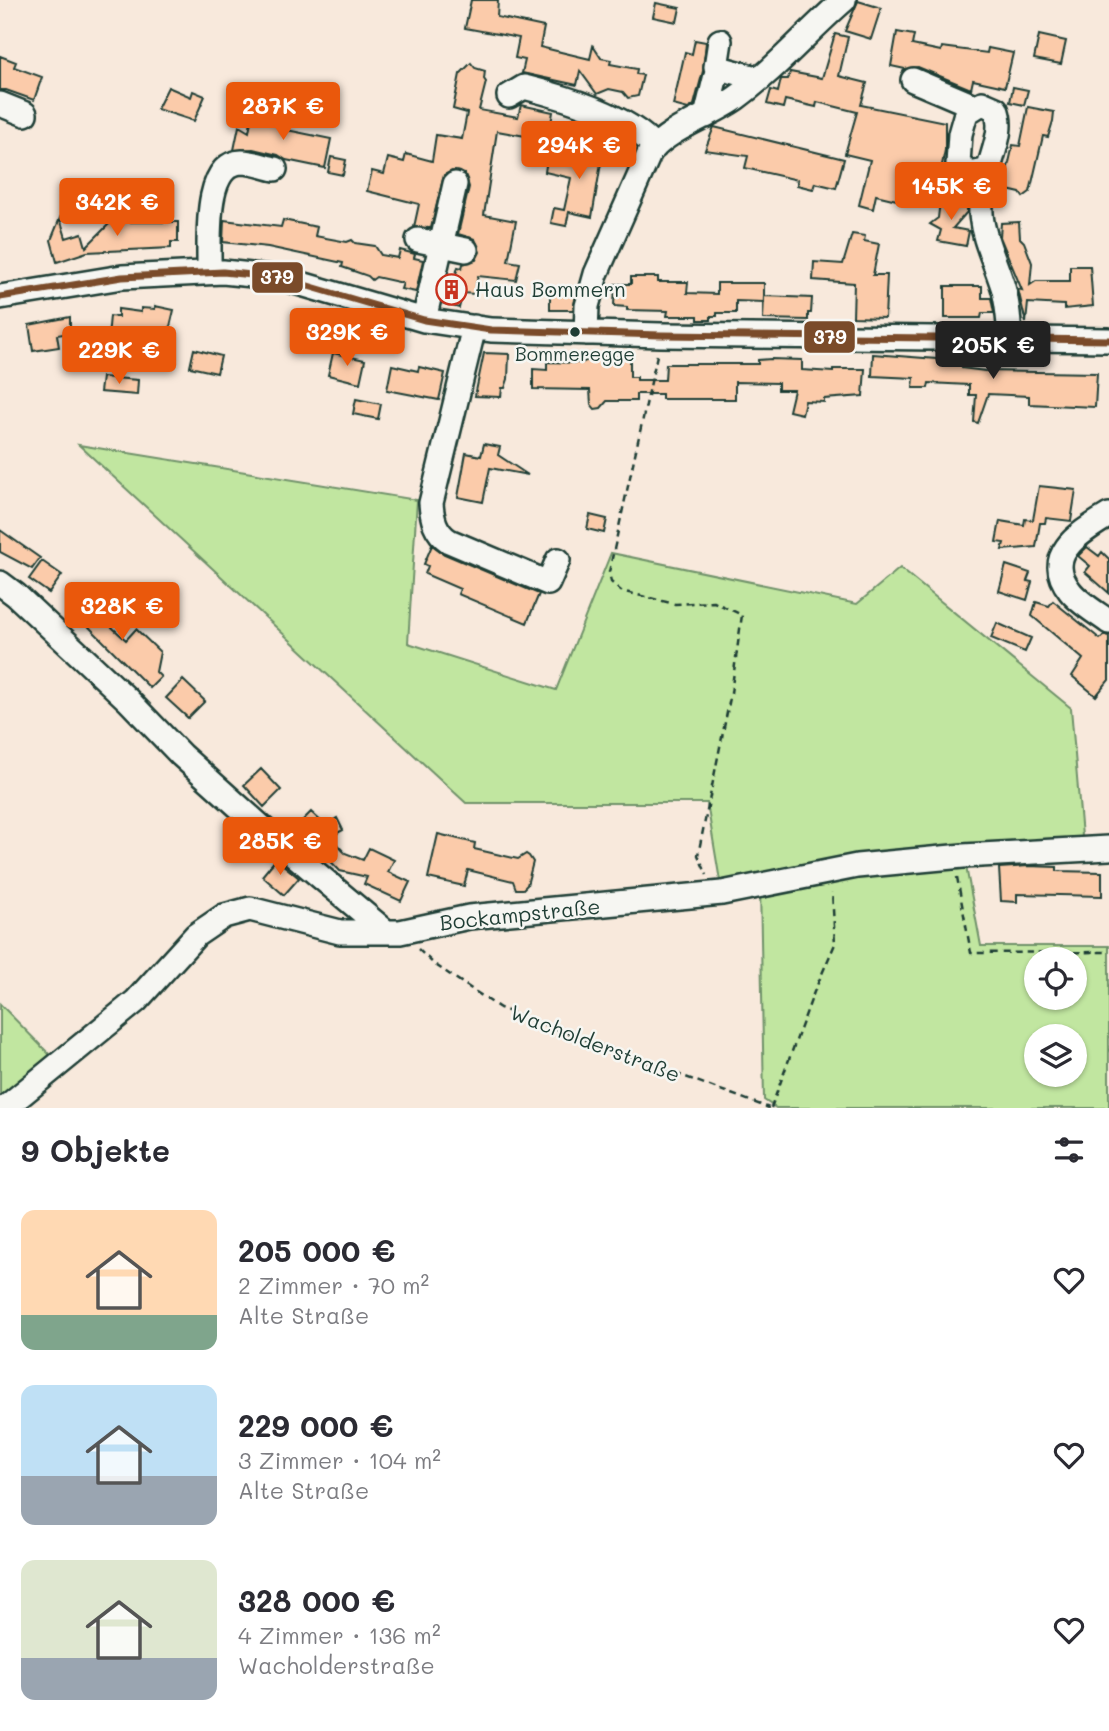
<!DOCTYPE html>
<html lang="de">
<meta charset="utf-8">
<style>
:root{--surface:#fff;--page:#f7f7f7;--text:#2b2b33;--muted:#7c7c81;--accent:#ea580c}
body{margin:0;font-family:Mali,sans-serif;background:var(--page);color:var(--text);height:100vh;display:flex;flex-direction:column;font-size:26px;white-space:nowrap}
*{box-sizing:border-box;margin:0}
p{font-size:23px;color:var(--muted)}
.icon{flex:none;width:38px;height:38px;fill:none;stroke:currentColor;stroke-width:2;stroke-linecap:round;stroke-linejoin:round}
.map{position:relative;height:1108px;overflow:hidden}
.details{display:flex;flex-direction:column;background:var(--surface);flex:1}
.details>*{flex:none}
.controls{position:absolute;left:1024px;top:947px;display:grid;gap:14px}
.controls a{display:grid;place-items:center;width:63px;height:63px;border-radius:50%;background:var(--surface);box-shadow:0 2px 5px #0004;font-size:35px}
.price{position:absolute;translate:-50% -60px;padding:0 16px;border-radius:7px;background:var(--accent);color:#fff;font-size:23px;line-height:46px;filter:drop-shadow(0 2px 4px #0008)}
.price::after{content:'';position:absolute;left:50%;top:42px;width:21px;height:16px;margin-left:-10px;background:inherit;clip-path:polygon(0 0,100% 0,50% 100%)}
.price.active{background:#222;color:#fff}
ul{padding:0;list-style:none}
li{display:flex;align-items:center;gap:21px;height:175px;padding:0 21px}
li span{display:grid;place-items:center;flex:none;width:196px;height:140px;border-radius:14px;color:#555}
li>.icon{margin-inline-start:auto}
span .icon{width:84px;height:84px;fill:#fffc;stroke-width:1}
li b{font-size:30px}
h2{display:flex;justify-content:space-between;align-items:center;height:84px;padding:0 21px;font-size:30px}
.map>svg:first-child{display:block}
.green{fill:#c1e6a0;stroke:#70926a;stroke-width:2;fill-rule:evenodd}
.building{fill:#fbcbaa;stroke:#1f3d34;stroke-width:2}
.lines{fill:none;stroke-linecap:round;stroke-linejoin:round}
.minor-casing{stroke:#1f3d34;stroke-width:28}
.path{stroke:#1f3d34;stroke-width:2.5;stroke-dasharray:7 5;stroke-linecap:butt}
.minor{stroke:#f6f6f2;stroke-width:23}
.bus-1-casing{stroke:#f6f6f2;stroke-width:12}
.bus-1{stroke:#7a4b2a;stroke-width:7}
.bus-dot{fill:#1f3d34;stroke:#f6f6f2;stroke-width:2.5}
.labels{text-anchor:middle;stroke-width:5;stroke-linejoin:round;paint-order:stroke}
.bus-label{font-size:19px;fill:#1f3d34;stroke:#f6f6f2}
.poi-label{font-size:21px;fill:#1f3d34;stroke:#f6f6f2;text-anchor:start}
.street-label{font-size:21px;fill:#1f3d34;stroke:#f6f6f2}
.line-badge{stroke:#f6f6f2;stroke-width:2.5}
.badge-label{font-size:19px;text-anchor:middle;font-weight:bold;fill:#fff}
</style>
<div class="map">
<svg width="1109" height="1108" viewBox="0 0 1109 1108">
<rect width="100%" height="100%" fill="#f8e9dc"/>
<filter id="ink" filterUnits="userSpaceOnUse"><feTurbulence type="fractalNoise" baseFrequency=".0143" numOctaves="2"/><feDisplacementMap in="SourceGraphic" scale="14" xChannelSelector="R" yChannelSelector="G"/><feConvolveMatrix kernelMatrix="1 2 1 2 8 2 1 2 1" color-interpolation-filters="sRGB"/></filter>
<g filter="url(#ink)">
<!-- green -->
<path class="green" d="M 79,445 L 417,500 L 408,643 L 556,690 L 611,553 L 857,604 L 900,568 L 1071,708 L 1083,848 L 964,856 L 981,946 L 1109,946 L 1109,1108 L 776,1108 L 764,1100 L 760,885 L 722,893 L 707,803 L 466,803 ZM 1036,959 L 1074,959 L 1074,998 L 1036,998 ZM 1036,1036 L 1074,1036 L 1074,1074 L 1036,1074 Z
M 0,1004 L 51,1056 L 0,1102 Z"/>
<!-- building -->
<path class="building" d="M 471,0 L 498,0 L 497,17 L 544,27 L 540,47 L 590,59 L 593,46 L 601,58 L 611,60 L 610,64 L 637,69 L 636,74 L 643,75 L 638,96 L 628,98 L 623,92 L 609,89 L 597,94 L 580,71 L 577,85 L 522,73 L 525,60 L 515,58 L 519,38 L 465,28 Z
M 858,1 L 881,8 L 871,39 L 845,31 Z
M 656,3 L 680,8 L 677,22 L 653,17 Z
M 897,32 L 914,35 L 912,45 L 941,51 L 942,47 L 987,53 L 988,48 L 1013,53 L 1005,87 L 973,80 L 971,89 L 918,67 L 905,69 L 891,66 Z
M 835,34 L 848,37 L 839,76 L 867,83 L 861,105 L 945,122 L 945,150 L 935,200 L 907,193 L 905,202 L 876,195 L 873,209 L 859,205 L 870,160 L 845,154 L 857,112 L 817,102 L 816,107 L 785,100 L 783,108 L 767,104 L 771,90 L 778,92 L 781,79 L 788,79 L 790,72 L 822,78 Z
M 1039,35 L 1066,41 L 1061,64 L 1034,59 Z
M 695,40 L 706,42 L 703,71 L 694,105 L 688,109 L 673,105 L 685,52 L 692,54 Z
M 0,56 L 16,62 L 14,67 L 42,77 L 34,100 L 6,90 L 0,90 Z
M 471,63 L 475,68 L 485,71 L 484,79 L 486,82 L 479,110 L 518,117 L 521,105 L 553,112 L 548,140 L 497,131 L 484,215 L 516,221 L 508,261 L 520,263 L 516,280 L 478,276 L 474,294 L 463,293 L 459,308 L 442,303 L 447,283 L 453,284 L 458,267 L 462,268 L 463,264 L 476,260 L 480,252 L 475,239 L 458,234 L 469,187 L 465,174 L 452,171 L 444,175 L 431,228 L 414,227 L 419,204 L 367,191 L 372,171 L 384,174 L 388,158 L 404,162 L 406,154 L 432,161 L 436,135 L 462,139 L 467,113 L 453,109 L 460,74 Z
M 168,87 L 191,97 L 193,91 L 205,96 L 194,121 L 157,109 Z
M 1013,87 L 1028,90 L 1024,105 L 1010,102 Z
M 1028,107 L 1054,112 L 1053,121 L 1048,137 L 1043,136 L 1030,192 L 1023,197 L 1020,193 L 1003,189 L 1013,145 L 1020,146 Z
M 252,115 L 284,121 L 282,129 L 331,139 L 325,168 L 286,160 L 278,155 L 253,149 L 234,150 L 239,126 L 249,132 Z
M 714,127 L 844,159 L 836,188 L 815,183 L 813,189 L 797,185 L 798,180 L 745,168 L 748,156 L 705,150 Z
M 580,140 L 604,145 L 592,217 L 569,212 L 566,226 L 551,223 L 554,208 L 564,210 L 571,178 L 545,172 L 547,159 L 575,165 Z
M 331,157 L 346,160 L 343,175 L 328,172 Z
M 955,196 L 967,206 L 967,212 L 953,228 L 969,231 L 966,246 L 938,241 L 941,230 L 930,224 L 938,218 L 940,201 Z
M 122,211 L 122,222 L 178,222 L 178,242 L 171,242 L 171,248 L 87,252 L 57,262 L 51,240 L 60,218 L 66,238 L 82,233 L 86,247 Z
M 224,220 L 281,227 L 283,220 L 317,227 L 315,236 L 347,242 L 352,240 L 355,243 L 375,246 L 381,255 L 398,258 L 400,250 L 415,254 L 414,258 L 423,260 L 416,292 L 401,289 L 403,283 L 376,277 L 372,280 L 368,276 L 342,267 L 343,263 L 268,247 L 223,242 Z
M 1019,222 L 1020,238 L 1024,242 L 1032,263 L 1030,285 L 1036,281 L 1070,281 L 1070,266 L 1090,266 L 1093,306 L 1064,309 L 1064,305 L 1028,303 L 1026,323 L 1018,289 L 1022,290 L 1000,237 L 1001,223 Z
M 852,234 L 865,236 L 864,241 L 879,244 L 873,275 L 887,275 L 885,318 L 853,317 L 854,283 L 813,280 L 814,262 L 843,264 Z
M 631,277 L 658,277 L 658,282 L 688,282 L 687,293 L 717,294 L 717,283 L 764,283 L 764,302 L 736,301 L 736,313 L 717,313 L 717,316 L 711,316 L 711,320 L 698,320 L 698,316 L 667,316 L 668,311 L 627,310 L 627,307 L 614,306 L 615,284 L 631,284 Z
M 945,286 L 982,286 L 982,298 L 991,298 L 994,313 L 982,313 L 981,318 L 945,318 Z
M 550,290 L 577,290 L 573,310 L 550,310 Z
M 764,296 L 812,298 L 811,313 L 808,313 L 808,320 L 763,319 Z
M 155,306 L 174,310 L 167,339 L 132,330 L 130,350 L 107,348 L 110,316 L 118,317 L 118,309 L 141,312 L 141,308 L 155,309 Z
M 70,317 L 70,333 L 57,335 L 59,347 L 33,351 L 29,325 Z
M 194,349 L 221,356 L 217,373 L 190,367 Z
M 333,353 L 365,360 L 360,383 L 328,375 Z
M 484,353 L 509,354 L 508,379 L 505,388 L 502,388 L 501,397 L 475,396 Z
M 873,354 L 962,361 L 962,368 L 985,371 L 1097,373 L 1095,407 L 1029,404 L 1029,396 L 988,394 L 978,423 L 974,422 L 976,395 L 969,395 L 969,385 L 929,383 L 928,388 L 913,388 L 914,378 L 872,376 Z
M 598,356 L 630,358 L 630,377 L 637,377 L 637,380 L 665,380 L 666,364 L 758,364 L 758,360 L 771,359 L 802,360 L 802,370 L 833,372 L 833,369 L 865,369 L 863,396 L 824,399 L 824,402 L 805,401 L 802,414 L 789,411 L 794,390 L 778,390 L 778,383 L 735,382 L 735,399 L 662,399 L 662,394 L 636,394 L 636,401 L 607,401 L 601,408 L 595,409 L 591,404 L 590,390 L 533,389 L 533,369 L 547,370 L 547,362 L 581,363 Z
M 392,365 L 418,371 L 419,367 L 445,373 L 439,400 L 387,390 Z
M 102,377 L 138,380 L 137,395 L 100,392 Z
M 356,399 L 381,404 L 378,419 L 353,414 Z
M 484,444 L 500,447 L 498,455 L 528,475 L 490,468 L 483,502 L 458,497 L 466,453 L 481,456 Z
M 1039,486 L 1076,490 L 1071,521 L 1046,518 L 1045,523 L 1040,523 L 1036,547 L 1002,550 L 1004,543 L 996,542 L 1000,521 L 1024,525 L 1025,519 L 1033,520 Z
M 590,515 L 607,519 L 604,533 L 587,529 Z
M 0,530 L 40,558 L 32,569 L 0,552 Z
M 432,545 L 444,554 L 539,594 L 527,623 L 458,594 L 460,589 L 425,574 L 428,566 L 424,564 Z
M 1087,547 L 1099,556 L 1102,552 L 1109,559 L 1109,593 L 1085,572 L 1090,566 L 1078,556 Z
M 42,561 L 62,575 L 49,593 L 29,579 Z
M 1006,565 L 1030,573 L 1027,581 L 1032,582 L 1027,600 L 999,591 Z
M 88,595 L 109,614 L 104,620 L 126,640 L 136,629 L 160,652 L 156,672 L 161,677 L 150,688 L 73,611 Z
M 1053,601 L 1100,639 L 1104,635 L 1109,636 L 1109,680 L 1096,696 L 1072,676 L 1083,659 L 1032,616 L 1036,602 L 1049,606 Z
M 997,623 L 1031,638 L 1025,652 L 991,638 Z
M 183,680 L 205,701 L 188,718 L 166,698 Z
M 261,769 L 281,790 L 264,807 L 244,785 Z
M 311,812 L 325,825 L 337,818 L 343,830 L 330,837 L 345,853 L 363,860 L 369,848 L 394,860 L 388,872 L 410,882 L 401,901 L 364,884 L 367,877 L 340,871 L 297,826 Z
M 438,834 L 475,843 L 474,849 L 518,859 L 526,854 L 529,856 L 533,862 L 527,885 L 523,889 L 516,889 L 513,881 L 468,870 L 464,886 L 428,878 Z
M 276,859 L 299,878 L 284,895 L 262,876 Z
M 1028,866 L 1057,867 L 1057,871 L 1102,872 L 1102,896 L 1017,894 L 1017,902 L 1001,901 L 999,868 Z"/>
<g class="lines">
<defs>
<path id="minor" d="M 720,41 L 716,67 L 760,79
M 913,80 L 974,106
M 509,96 L 524,87 C 564,97 627,115 655,147
M 982,103 L 996,109 C 1004,128 994,149 989,168 L 985,171 L 970,174 L 958,164 L 960,134 L 966,113 Z
M 0,104 L 25,114
M 706,116 L 718,67
M 989,168 C 970,218 988,240 1003,287 C 1008,304 1009,322 1010,340
M 418,240 L 466,250
M 209,272 C 210,244 202,163 242,162 C 253,162 265,167 275,169
M 0,297 L 122,277 L 223,272 L 281,278 L 424,320 L 491,330 L 661,335 L 1109,340
M 424,320 L 455,184
M 474,327 L 431,503 C 432,518 435,532 449,541 L 548,583 L 558,560
M 586,333 L 587,306 L 596,274 L 650,152 C 671,127 709,117 736,98 C 776,69 807,32 844,0
M 1109,515 C 1082,532 1041,554 1070,591 C 1079,603 1097,613 1109,622
M 0,583 L 16,595 L 128,700 L 181,755 L 267,832 L 385,931
M 5,1108 L 136,1001 L 196,935 L 224,916 L 250,909 L 340,932 L 400,932 L 469,917 L 722,893 L 857,866 L 963,856 L 1109,848"/>
</defs>
<!-- minor casing -->
<use href="#minor" class="minor-casing"/>
<!-- path -->
<path class="path" d="M 657,355 L 609,572 L 611,582 L 621,591 L 675,604 L 714,602 L 742,615 L 731,693 L 698,855 L 707,875
M 957,877 L 971,953 L 1109,952
M 418,949 L 434,964 L 500,1008 L 769,1108
M 771,1108 L 814,992 L 835,944 L 832,892"/>
<!-- minor -->
<use href="#minor" class="minor"/>
<defs>
<path id="bus-1" d="M 0,297 L 122,277 L 223,272 L 281,278 L 424,320 L 491,330 L 661,335 L 1109,340"/>
</defs>
<!-- bus-1 casing -->
<use href="#bus-1" class="bus-1-casing"/>
<!-- bus-1 -->
<use href="#bus-1" class="bus-1"/>
</g>
</g>
<!-- icons -->
<defs>
<symbol id="building-ring" viewBox="-11 -11 22 22"><circle r="9.5" fill="#f6f6f2" stroke="#c8321e" stroke-width="1.5"/><path d="M-4-6H4V6H1V3H-1V6H-4ZM-2.5-4.3h1.7v1.8h-1.7ZM.8-4.3h1.7v1.8H.8ZM-2.5-1h1.7V.8h-1.7ZM.8-1h1.7V.8H.8Z" fill="#c8321e"/></symbol>
</defs>
<g fill-rule="evenodd">
<use href="#building-ring" x="434" y="272" width="35" height="35"/>
</g>
<!-- markers -->
<circle class="bus-dot" cx="575" cy="332" r="6"/>
<g class="labels">
<!-- bus labels -->
<g class="bus-label">
<text x="575" y="361">Bommeregge</text>
</g>
<!-- poi labels -->
<g class="poi-label">
<text x="475" y="297">Haus Bommern</text>
</g>
<!-- street labels -->
<g class="street-label">
<text transform="translate(520 915) rotate(-6)" y="7">Bockampstraße</text>
<text transform="translate(595 1044) rotate(21)" y="7">Wacholderstraße</text>
</g>
</g>
<g class="line-badge">
<rect x="251" y="261" width="53" height="33" rx="7" fill="#7a4b2a"/>
<rect x="803" y="320" width="53" height="34" rx="7" fill="#7a4b2a"/>
</g>
<g class="badge-label">
<text x="277" y="284">379</text>
<text x="830" y="344">379</text>
</g>
</svg>
<div class="controls">
<a><svg class="icon" aria-label="locate" viewBox="0 0 24 24"><circle cx="12" cy="12" r="6"/><path d="M12 2v4M12 18v4M2 12h4M18 12h4"/></svg></a>
<a><svg class="icon" aria-label="layers" viewBox="0 0 24 24"><path d="M12 4l9 5-9 5-9-5zM3 14l9 5 9-5"/></svg></a>
</div>
<b class="price" style="left:283px;top:142px">287K €</b>
<b class="price" style="left:579px;top:181px">294K €</b>
<b class="price" style="left:951px;top:222px">145K €</b>
<b class="price" style="left:117px;top:238px">342K €</b>
<b class="price" style="left:347px;top:368px">329K €</b>
<b class="price active" style="left:993px;top:381px">205K €</b>
<b class="price" style="left:119px;top:386px">229K €</b>
<b class="price" style="left:122px;top:642px">328K €</b>
<b class="price" style="left:280px;top:877px">285K €</b>
</div>
<section class="details">
<h2>9 Objekte<svg class="icon" aria-label="filters" viewBox="0 0 24 24"><path d="M4 7h16M4 17h16"/><circle cx="9" cy="7" r="2"/><circle cx="15" cy="17" r="2"/></svg></h2>
<ul>
<li><span style="background:linear-gradient(#ffd9b3 75%,#7fa58c 0)"><svg class="icon" aria-label="home" viewBox="0 0 24 24"><path d="M3 11l9-7 9 7M6 9v11h12V9"/></svg></span><div><b>205 000 €</b><p>2 Zimmer · 70 m²</p><p>Alte Straße</p></div><svg class="icon" aria-label="heart" viewBox="0 0 24 24"><path d="M12 20l-8-8c-3-5 5-10 8-4 3-6 11-1 8 4z"/></svg></li>
<li><span style="background:linear-gradient(#bfe0f5 65%,#9aa5b1 0)"><svg class="icon" aria-label="home" viewBox="0 0 24 24"><path d="M3 11l9-7 9 7M6 9v11h12V9"/></svg></span><div><b>229 000 €</b><p>3 Zimmer · 104 m²</p><p>Alte Straße</p></div><svg class="icon" aria-label="heart" viewBox="0 0 24 24"><path d="M12 20l-8-8c-3-5 5-10 8-4 3-6 11-1 8 4z"/></svg></li>
<li><span style="background:linear-gradient(#dfe7d0 70%,#9aa5b1 0)"><svg class="icon" aria-label="home" viewBox="0 0 24 24"><path d="M3 11l9-7 9 7M6 9v11h12V9"/></svg></span><div><b>328 000 €</b><p>4 Zimmer · 136 m²</p><p>Wacholderstraße</p></div><svg class="icon" aria-label="heart" viewBox="0 0 24 24"><path d="M12 20l-8-8c-3-5 5-10 8-4 3-6 11-1 8 4z"/></svg></li>
</ul>
</section>
